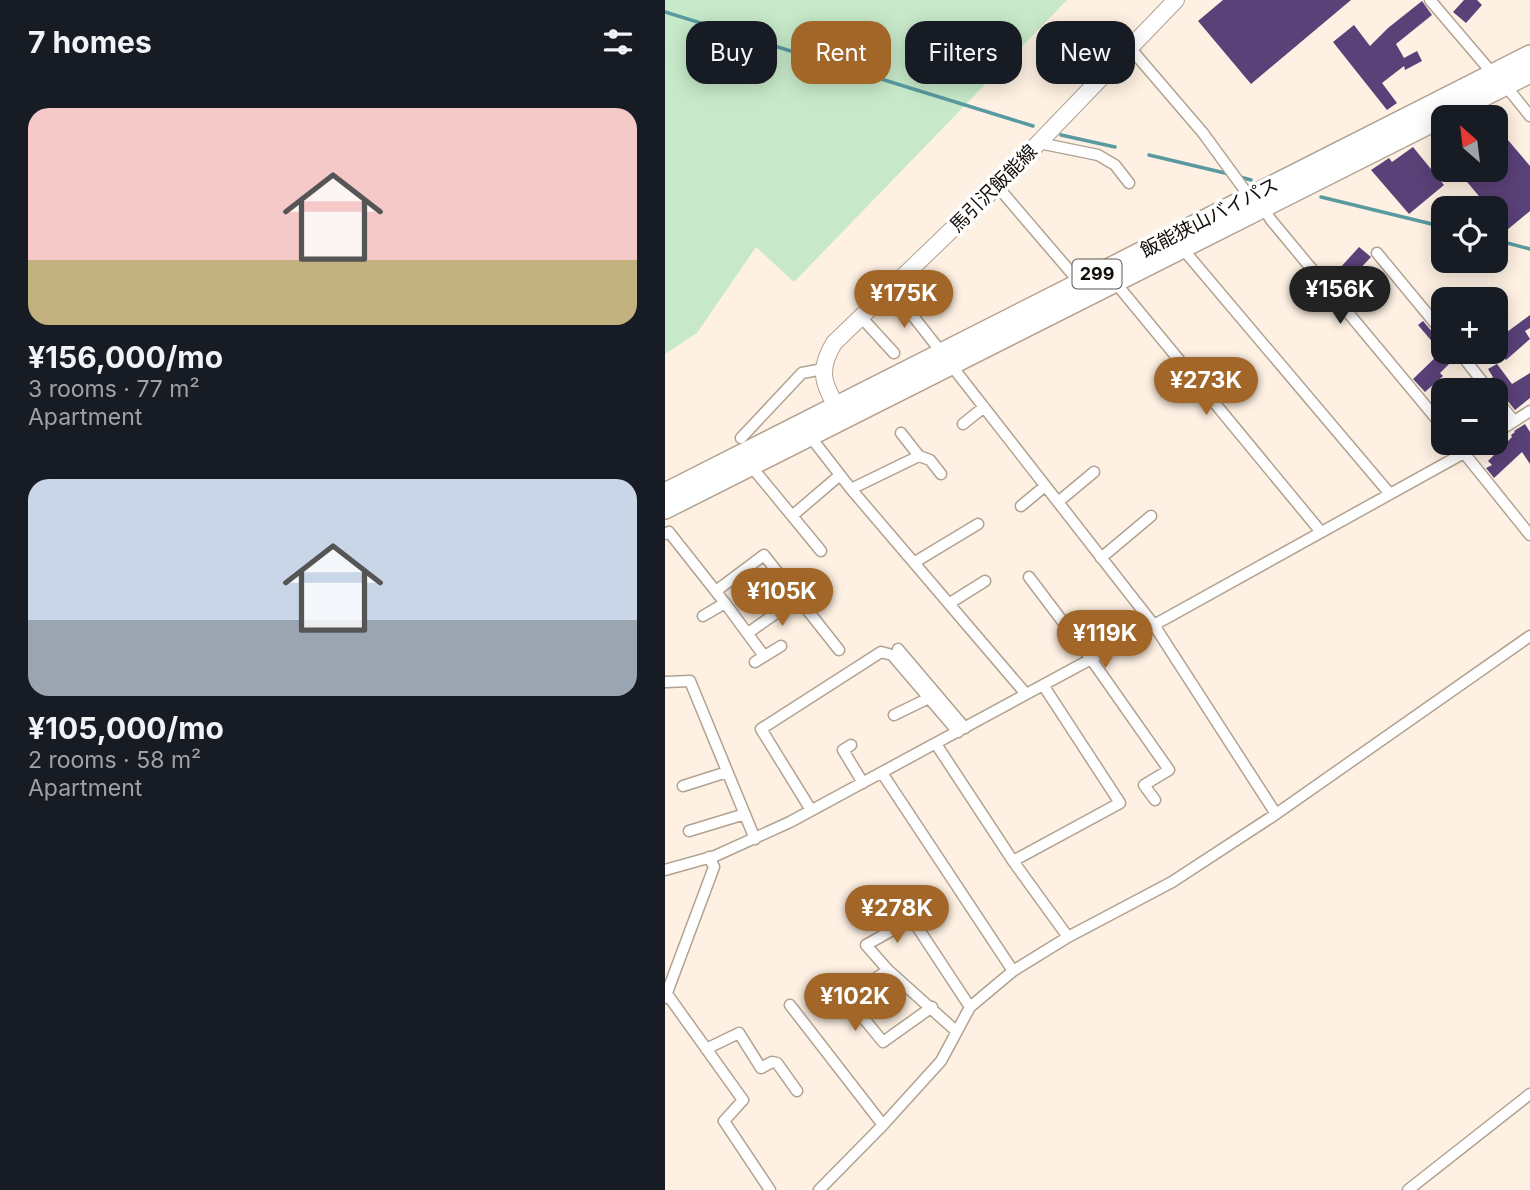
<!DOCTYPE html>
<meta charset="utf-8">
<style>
:root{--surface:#171b24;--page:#242831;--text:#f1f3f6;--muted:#9ea1a6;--accent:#a26728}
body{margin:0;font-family:Inter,"Noto Sans JP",sans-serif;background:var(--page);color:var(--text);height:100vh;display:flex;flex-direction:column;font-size:26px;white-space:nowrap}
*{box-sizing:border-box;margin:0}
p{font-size:23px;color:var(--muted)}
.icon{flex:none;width:38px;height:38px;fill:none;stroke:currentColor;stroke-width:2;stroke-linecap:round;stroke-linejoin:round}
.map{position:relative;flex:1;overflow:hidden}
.details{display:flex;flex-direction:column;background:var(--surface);width:665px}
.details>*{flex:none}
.hud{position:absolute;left:21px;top:21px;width:665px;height:63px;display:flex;gap:14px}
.needle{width:46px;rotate:332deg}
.tools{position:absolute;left:766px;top:105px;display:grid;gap:14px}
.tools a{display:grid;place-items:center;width:77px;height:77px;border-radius:14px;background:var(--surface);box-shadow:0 4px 18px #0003;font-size:35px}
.price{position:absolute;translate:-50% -60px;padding:0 16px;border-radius:24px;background:var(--accent);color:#fff;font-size:23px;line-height:46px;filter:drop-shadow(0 2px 4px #0008)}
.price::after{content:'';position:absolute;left:50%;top:42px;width:21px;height:16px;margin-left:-10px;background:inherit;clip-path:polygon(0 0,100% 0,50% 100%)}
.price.current{background:#222;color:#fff}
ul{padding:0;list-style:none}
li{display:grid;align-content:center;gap:14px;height:371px;padding:0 28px}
li span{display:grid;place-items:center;height:217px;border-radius:21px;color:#555}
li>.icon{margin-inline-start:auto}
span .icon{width:126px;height:126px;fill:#fffc;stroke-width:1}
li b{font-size:30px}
h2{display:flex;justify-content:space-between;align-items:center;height:84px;padding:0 28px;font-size:30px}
.tag{padding:0 24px;border-radius:21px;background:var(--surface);box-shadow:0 4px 18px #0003;font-size:24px;line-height:63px}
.tag.current{background:var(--accent);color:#fff}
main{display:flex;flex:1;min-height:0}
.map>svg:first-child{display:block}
.green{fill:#c7e9c9}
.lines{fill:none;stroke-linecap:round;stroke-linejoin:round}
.stream{stroke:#599aa0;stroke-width:3.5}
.building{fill:#5a4178}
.street-casing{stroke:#b1a291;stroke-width:13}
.secondary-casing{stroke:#b1a291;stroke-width:18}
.highway-casing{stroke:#b1a291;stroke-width:22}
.street{stroke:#fff;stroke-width:10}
.secondary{stroke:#fff;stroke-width:16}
.highway{stroke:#fff;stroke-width:19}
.labels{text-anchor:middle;stroke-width:7;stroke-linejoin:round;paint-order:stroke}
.shield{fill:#fff;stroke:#595651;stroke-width:2}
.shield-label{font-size:18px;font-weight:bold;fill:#120d07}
.street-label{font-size:19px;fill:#120d07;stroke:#fff}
</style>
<main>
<section class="details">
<h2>7 homes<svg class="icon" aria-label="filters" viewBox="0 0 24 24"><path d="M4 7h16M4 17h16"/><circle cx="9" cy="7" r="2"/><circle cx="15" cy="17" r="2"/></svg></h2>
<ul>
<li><span style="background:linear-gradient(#f6c9c9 70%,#c2b280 0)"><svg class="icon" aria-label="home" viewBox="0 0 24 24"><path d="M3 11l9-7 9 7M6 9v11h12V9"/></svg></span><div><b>¥156,000/mo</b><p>3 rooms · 77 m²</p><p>Apartment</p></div></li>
<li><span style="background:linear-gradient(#c9d6e8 65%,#9aa5b1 0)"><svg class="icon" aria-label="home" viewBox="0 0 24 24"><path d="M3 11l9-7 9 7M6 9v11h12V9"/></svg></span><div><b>¥105,000/mo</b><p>2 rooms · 58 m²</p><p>Apartment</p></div></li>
</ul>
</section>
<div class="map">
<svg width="865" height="1190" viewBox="0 0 865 1190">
<rect width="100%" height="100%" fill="#fef1e3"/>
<!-- green -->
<path class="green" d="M 0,0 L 402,0 L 129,282 L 91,247 L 32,333 L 0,354 Z"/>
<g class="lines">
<!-- stream -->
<path class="stream" d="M 0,12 L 368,126
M 396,135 L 450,147
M 484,155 L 564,174
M 575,177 L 586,180
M 656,197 L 779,227
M 831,240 L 865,249"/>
</g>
<!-- building -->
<path class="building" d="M 558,0 L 686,0 L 586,84 L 533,21 Z
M 799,0 L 812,0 L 817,5 L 801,23 L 788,12 Z
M 757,1 L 767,15 L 731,44 L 739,58 L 752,51 L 757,61 L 740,70 L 739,66 L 717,83 L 732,103 L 722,110 L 668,42 L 689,25 L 705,46 L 723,28 Z
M 831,126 L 865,166 L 865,211 L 842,230 L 831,217 L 831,208 L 824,208 L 792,170 L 831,170 Z
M 748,147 L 779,185 L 744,214 L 706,170 L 724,158 L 727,162 Z
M 694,247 L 706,257 L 675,290 L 665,279 Z
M 865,315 L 865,328 L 860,331 L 865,339 L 841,360 L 831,348 L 831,340 Z
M 758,321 L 773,339 L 779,342 L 779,352 L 786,352 L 789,359 L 775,373 L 778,376 L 760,392 L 748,379 L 776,352 L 753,325 Z
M 832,364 L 847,384 L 865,373 L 865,398 L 850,410 L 837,394 L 832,391 L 825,379 L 828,377 L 823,369 Z
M 860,424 L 865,432 L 865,464 L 857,452 L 829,478 L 821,468 L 827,465 L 823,461 L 847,437 L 846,435 L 850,432 L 849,431 Z"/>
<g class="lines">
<defs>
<path id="street" d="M 765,0 L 828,74
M 466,49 L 538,133 L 584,196
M 840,85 L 865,116
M 374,143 L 433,155 L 450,165 L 464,183
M 332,186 L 415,283
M 598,207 L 606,220 L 779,428
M 517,248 L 725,494
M 712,253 L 779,334
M 449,281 L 656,532
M 226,288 L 277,353
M 196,317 L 229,353
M 794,352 L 824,390
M 286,365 L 489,625 L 611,814
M 831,399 L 849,421
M 298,424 L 319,407
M 236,433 L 254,456 L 265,460 L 276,474
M 831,433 L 865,411
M 144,435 L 186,489 L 361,694
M 76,438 L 137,373 L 158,369
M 791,443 L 865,535
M 86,466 L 156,551
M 186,489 L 254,456
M 393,502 L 429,472
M 356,506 L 380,486
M 127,516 L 175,475
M 0,534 L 4,532 L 60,603 L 99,656
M 436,558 L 486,516
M 250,562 L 313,524
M 364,577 L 426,659 L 504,770 L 479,785 L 490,800
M 51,591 L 99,555 L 174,650
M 285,603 L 320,581
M 38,616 L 60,603
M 83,633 L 134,597
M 233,649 L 300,728
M 90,662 L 116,646
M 1,682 L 25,681 L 90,839
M 229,715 L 264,698
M 271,744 L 348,861 L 403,937
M 186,745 L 178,750 L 198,783
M 217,773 L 348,971
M 18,786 L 62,772
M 146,810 L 96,729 L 216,652 L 227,655 L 293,732
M 24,831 L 80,814
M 348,861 L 455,803 L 378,685
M 0,870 L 50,856 L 125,822 L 489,625 L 817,443
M 223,970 L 182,998 L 218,1042 L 267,1007
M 2,994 L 78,1100 L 59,1121 L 105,1190
M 0,998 L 49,867 L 44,857
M 125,1005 L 218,1125
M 291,1031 L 223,970 L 201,945 L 247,919 L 305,1007
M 41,1049 L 74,1033 L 96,1068 L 107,1062 L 112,1063 L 132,1091
M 154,1190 L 218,1125 L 276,1061 L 305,1007 L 348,971 L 403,937 L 507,882 L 611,814 L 865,636
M 743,1190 L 865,1094"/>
<path id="secondary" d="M 177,416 C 161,388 150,374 169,343 L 332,186 L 511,0"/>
<path id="highway" d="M 0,493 L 865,55
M 0,509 L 865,73"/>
</defs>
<!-- street casing -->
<use href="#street" class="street-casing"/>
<!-- secondary casing -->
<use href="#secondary" class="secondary-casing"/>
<!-- highway casing -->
<use href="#highway" class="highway-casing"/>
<!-- street -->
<use href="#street" class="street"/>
<!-- secondary -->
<use href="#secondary" class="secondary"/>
<!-- highway -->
<use href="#highway" class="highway"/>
</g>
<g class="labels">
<!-- shield labels -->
<rect class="shield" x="407.5" y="259.5" width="49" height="29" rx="5"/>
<g class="shield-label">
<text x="432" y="280">299</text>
</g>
<!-- street labels -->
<g class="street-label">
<text transform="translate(328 188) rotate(-45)" y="7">馬引沢飯能線</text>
<text transform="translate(544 217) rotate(-27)" y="7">飯能狭山バイパス</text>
</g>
</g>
</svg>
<div class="tools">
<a><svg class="needle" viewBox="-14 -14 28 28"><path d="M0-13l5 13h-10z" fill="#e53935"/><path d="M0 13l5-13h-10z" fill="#9ea1a6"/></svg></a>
<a><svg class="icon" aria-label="locate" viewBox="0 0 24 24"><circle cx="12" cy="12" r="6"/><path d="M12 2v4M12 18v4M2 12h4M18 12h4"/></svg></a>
<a>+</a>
<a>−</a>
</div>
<b class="price current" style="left:675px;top:326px">¥156K</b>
<b class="price" style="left:239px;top:330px">¥175K</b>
<b class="price" style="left:541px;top:417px">¥273K</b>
<b class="price" style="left:117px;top:628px">¥105K</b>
<b class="price" style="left:440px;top:670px">¥119K</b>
<b class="price" style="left:232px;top:945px">¥278K</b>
<b class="price" style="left:190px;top:1033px">¥102K</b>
<div class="hud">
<a class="tag">Buy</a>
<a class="tag current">Rent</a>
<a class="tag">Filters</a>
<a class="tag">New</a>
</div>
</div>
</main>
